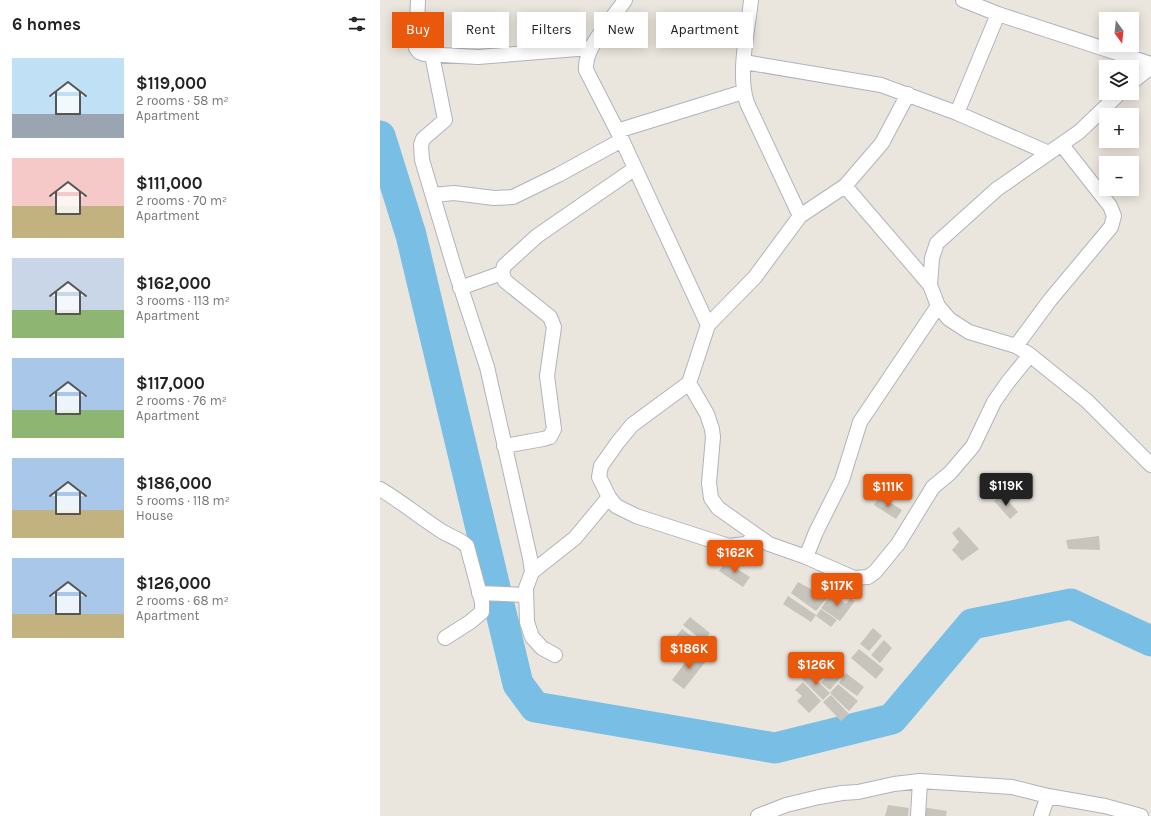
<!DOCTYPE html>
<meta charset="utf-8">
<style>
:root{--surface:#fff;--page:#f6f6f6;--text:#222;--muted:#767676;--accent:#ea580c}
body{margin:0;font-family:Karla,sans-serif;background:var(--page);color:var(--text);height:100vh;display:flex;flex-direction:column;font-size:15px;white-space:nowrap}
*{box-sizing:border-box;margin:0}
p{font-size:13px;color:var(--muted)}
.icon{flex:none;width:22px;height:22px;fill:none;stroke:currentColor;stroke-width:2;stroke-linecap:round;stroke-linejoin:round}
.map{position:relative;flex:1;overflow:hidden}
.drawer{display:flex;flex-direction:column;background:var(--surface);width:380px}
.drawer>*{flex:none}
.hud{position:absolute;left:12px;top:12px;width:380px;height:36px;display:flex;gap:8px}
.needle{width:26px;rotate:165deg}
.buttons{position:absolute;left:719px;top:12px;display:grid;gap:8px}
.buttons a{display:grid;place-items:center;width:40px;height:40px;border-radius:0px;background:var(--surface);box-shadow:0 2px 10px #0003;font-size:20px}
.price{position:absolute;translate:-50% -34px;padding:0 9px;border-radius:4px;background:var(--accent);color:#fff;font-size:13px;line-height:26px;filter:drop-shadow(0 1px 2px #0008)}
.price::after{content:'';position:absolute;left:50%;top:24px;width:12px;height:9px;margin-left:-6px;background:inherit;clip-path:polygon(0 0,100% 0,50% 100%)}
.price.selected{background:#222;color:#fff}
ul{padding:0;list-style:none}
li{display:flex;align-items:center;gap:12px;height:100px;padding:0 12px}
li span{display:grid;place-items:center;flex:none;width:112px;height:80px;border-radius:0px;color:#555}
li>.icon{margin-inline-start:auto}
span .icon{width:48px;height:48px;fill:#fffc;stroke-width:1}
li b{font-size:17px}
h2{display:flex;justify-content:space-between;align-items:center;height:48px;padding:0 12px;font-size:17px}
.pill{padding:0 14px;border-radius:0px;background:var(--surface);box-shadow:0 2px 10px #0003;font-size:14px;line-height:36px}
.pill.selected{background:var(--accent);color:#fff}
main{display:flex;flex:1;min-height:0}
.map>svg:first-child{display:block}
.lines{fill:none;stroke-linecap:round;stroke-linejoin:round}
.river{stroke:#79bfe5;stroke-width:31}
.building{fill:#c7c4bc}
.street-casing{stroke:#b1b2bd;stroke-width:16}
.street{stroke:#fff;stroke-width:14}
</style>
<main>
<section class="drawer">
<h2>6 homes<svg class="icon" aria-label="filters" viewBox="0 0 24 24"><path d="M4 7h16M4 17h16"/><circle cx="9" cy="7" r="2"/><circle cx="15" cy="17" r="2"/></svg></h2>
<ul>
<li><span style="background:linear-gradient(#bfe0f5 70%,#9aa5b1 0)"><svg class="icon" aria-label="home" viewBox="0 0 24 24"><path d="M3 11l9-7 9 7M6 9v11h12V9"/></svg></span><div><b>$119,000</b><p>2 rooms · 58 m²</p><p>Apartment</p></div></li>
<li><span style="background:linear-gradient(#f6c9c9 60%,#c2b280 0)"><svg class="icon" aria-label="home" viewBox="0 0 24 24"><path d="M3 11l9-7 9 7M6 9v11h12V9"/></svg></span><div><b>$111,000</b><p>2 rooms · 70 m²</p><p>Apartment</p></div></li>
<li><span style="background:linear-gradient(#c9d6e8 65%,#8fb573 0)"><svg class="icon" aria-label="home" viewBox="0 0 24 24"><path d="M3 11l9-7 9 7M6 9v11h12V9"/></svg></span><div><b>$162,000</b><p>3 rooms · 113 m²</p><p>Apartment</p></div></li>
<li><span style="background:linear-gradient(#a9c7e8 65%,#8fb573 0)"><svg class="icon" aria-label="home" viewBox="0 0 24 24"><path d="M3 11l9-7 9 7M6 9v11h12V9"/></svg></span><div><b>$117,000</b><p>2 rooms · 76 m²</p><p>Apartment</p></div></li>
<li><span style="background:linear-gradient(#a9c7e8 65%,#c2b280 0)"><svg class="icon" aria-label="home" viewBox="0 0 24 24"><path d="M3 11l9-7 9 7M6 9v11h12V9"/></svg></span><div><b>$186,000</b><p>5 rooms · 118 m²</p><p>House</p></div></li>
<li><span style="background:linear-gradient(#a9c7e8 70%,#c2b280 0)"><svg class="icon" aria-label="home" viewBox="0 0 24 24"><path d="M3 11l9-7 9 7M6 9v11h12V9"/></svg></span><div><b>$126,000</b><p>2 rooms · 68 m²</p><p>Apartment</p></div></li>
</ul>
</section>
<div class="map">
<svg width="771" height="816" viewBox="0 0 771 816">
<rect width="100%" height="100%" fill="#ebe6dd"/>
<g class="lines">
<!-- river -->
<path class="river" d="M 0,136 L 31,235 L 138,684 L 155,707 L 395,748 L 512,719 L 592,624 L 691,604 L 771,641"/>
</g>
<!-- building -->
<path class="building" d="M 623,495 L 638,512 L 630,519 L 614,501 Z
M 500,496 L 522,510 L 516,519 L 494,505 Z
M 579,527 L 599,549 L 582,561 L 572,550 L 579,542 L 572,533 Z
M 719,536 L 720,550 L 688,549 L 686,540 Z
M 346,562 L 370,577 L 363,587 L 339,571 Z
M 418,582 L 447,598 L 436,611 L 411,593 Z
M 452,593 L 466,604 L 470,598 L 475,601 L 460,621 L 441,608 Z
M 408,596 L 436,615 L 431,622 L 403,604 Z
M 441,609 L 457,620 L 451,627 L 436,616 Z
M 310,617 L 330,633 L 323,641 L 303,625 Z
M 493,628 L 502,636 L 489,651 L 480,644 Z
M 302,629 L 319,642 L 306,658 L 289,645 Z
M 504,640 L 512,648 L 500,663 L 491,655 Z
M 479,649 L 504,669 L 496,679 L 471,658 Z
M 314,651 L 326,661 L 304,689 L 292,680 Z
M 442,652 L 455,665 L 448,672 L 435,659 Z
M 434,661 L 447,673 L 441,680 L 430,669 Z
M 454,667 L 463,674 L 450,690 L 441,683 Z
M 428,672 L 450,693 L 443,700 L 422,679 Z
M 466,673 L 484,687 L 477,696 L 459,683 Z
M 423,682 L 441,701 L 429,713 L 417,701 L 422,696 L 415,690 Z
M 458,684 L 478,701 L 469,711 L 450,693 Z
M 451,695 L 469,714 L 461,721 L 443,702 Z
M 508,805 L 529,808 L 528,816 L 505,816 Z
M 542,807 L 567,811 L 566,816 L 541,816 Z"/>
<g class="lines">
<defs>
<path id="street" d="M 38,0 L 36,48 L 39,52 L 44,54 L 98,57 L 210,48
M 245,0 C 233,19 204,46 206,70 L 242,140 L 328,325
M 371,0 C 368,31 357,73 367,103 L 420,216
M 583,0 L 618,14 L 771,64
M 52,55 L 65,120 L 43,139 L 41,145 L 42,160 L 75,270 L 107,367 L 150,558 L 152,572 L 146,588 L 147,622 L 152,637 L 162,648 L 175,655
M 364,62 L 501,85 L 577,113 L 669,153
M 752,82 L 771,67
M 740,93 L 699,132 L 617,189 L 557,243 L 552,258 L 550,285 L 558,306 L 569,319 L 589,332 L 636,346 L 650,355 L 707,401 L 771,465
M 528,94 L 502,143 L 465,186 L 420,216 L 375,277 L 328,325 L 309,383 L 327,414 L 332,429 L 333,437 L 329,483 L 331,498 L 338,508 L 389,544 L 426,557 L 474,578 L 488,577 L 495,572 L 518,544 L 553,487 L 570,473 L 593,446 L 614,402 L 628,382 L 650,355
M 577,113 L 618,14
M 237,131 L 363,92
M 465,186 L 550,285
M 53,195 L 74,193 L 114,198 L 133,197 L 178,175 L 242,140
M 80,288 L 122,273
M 636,346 L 670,300 L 731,227 L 734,216 L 730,206 L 682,145
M 309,383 L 252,425 L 238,442 L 221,466 L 219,477 L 229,497 L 236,506 L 256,516 L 349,546 L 365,544 L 377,537
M 124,446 L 163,439 L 170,437 L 174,429 L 167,376 L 174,327 L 170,317 L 125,281 L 122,273 L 124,266 L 157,236 L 254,169
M 0,489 C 22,502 41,518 63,532 C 71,537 80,539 87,546 L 102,602 L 102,612 L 90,622 L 65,638
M 426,557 L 436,532 L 462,480 L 480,422 L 558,306
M 152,572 L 195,538 L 229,497
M 99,593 L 146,595
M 378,816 L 406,805 L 439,797 L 462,793 L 478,792 L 514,784 L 540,781 L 632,787 L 668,796 L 725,806 L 761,816
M 538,816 L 540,781
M 661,816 L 668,796"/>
</defs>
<!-- street casing -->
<use href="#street" class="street-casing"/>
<!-- street -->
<use href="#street" class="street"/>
</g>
</svg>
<div class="buttons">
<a><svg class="needle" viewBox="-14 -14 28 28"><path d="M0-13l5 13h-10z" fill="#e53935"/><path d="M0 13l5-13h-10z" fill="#767676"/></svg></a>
<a><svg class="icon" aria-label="layers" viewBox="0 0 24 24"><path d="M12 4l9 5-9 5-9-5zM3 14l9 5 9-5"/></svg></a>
<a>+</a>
<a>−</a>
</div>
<b class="price selected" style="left:626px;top:507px">$119K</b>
<b class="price" style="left:508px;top:508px">$111K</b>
<b class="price" style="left:355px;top:574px">$162K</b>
<b class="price" style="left:457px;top:607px">$117K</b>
<b class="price" style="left:309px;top:670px">$186K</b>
<b class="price" style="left:436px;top:686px">$126K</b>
<div class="hud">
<a class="pill selected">Buy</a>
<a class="pill">Rent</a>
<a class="pill">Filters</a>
<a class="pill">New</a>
<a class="pill">Apartment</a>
</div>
</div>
</main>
